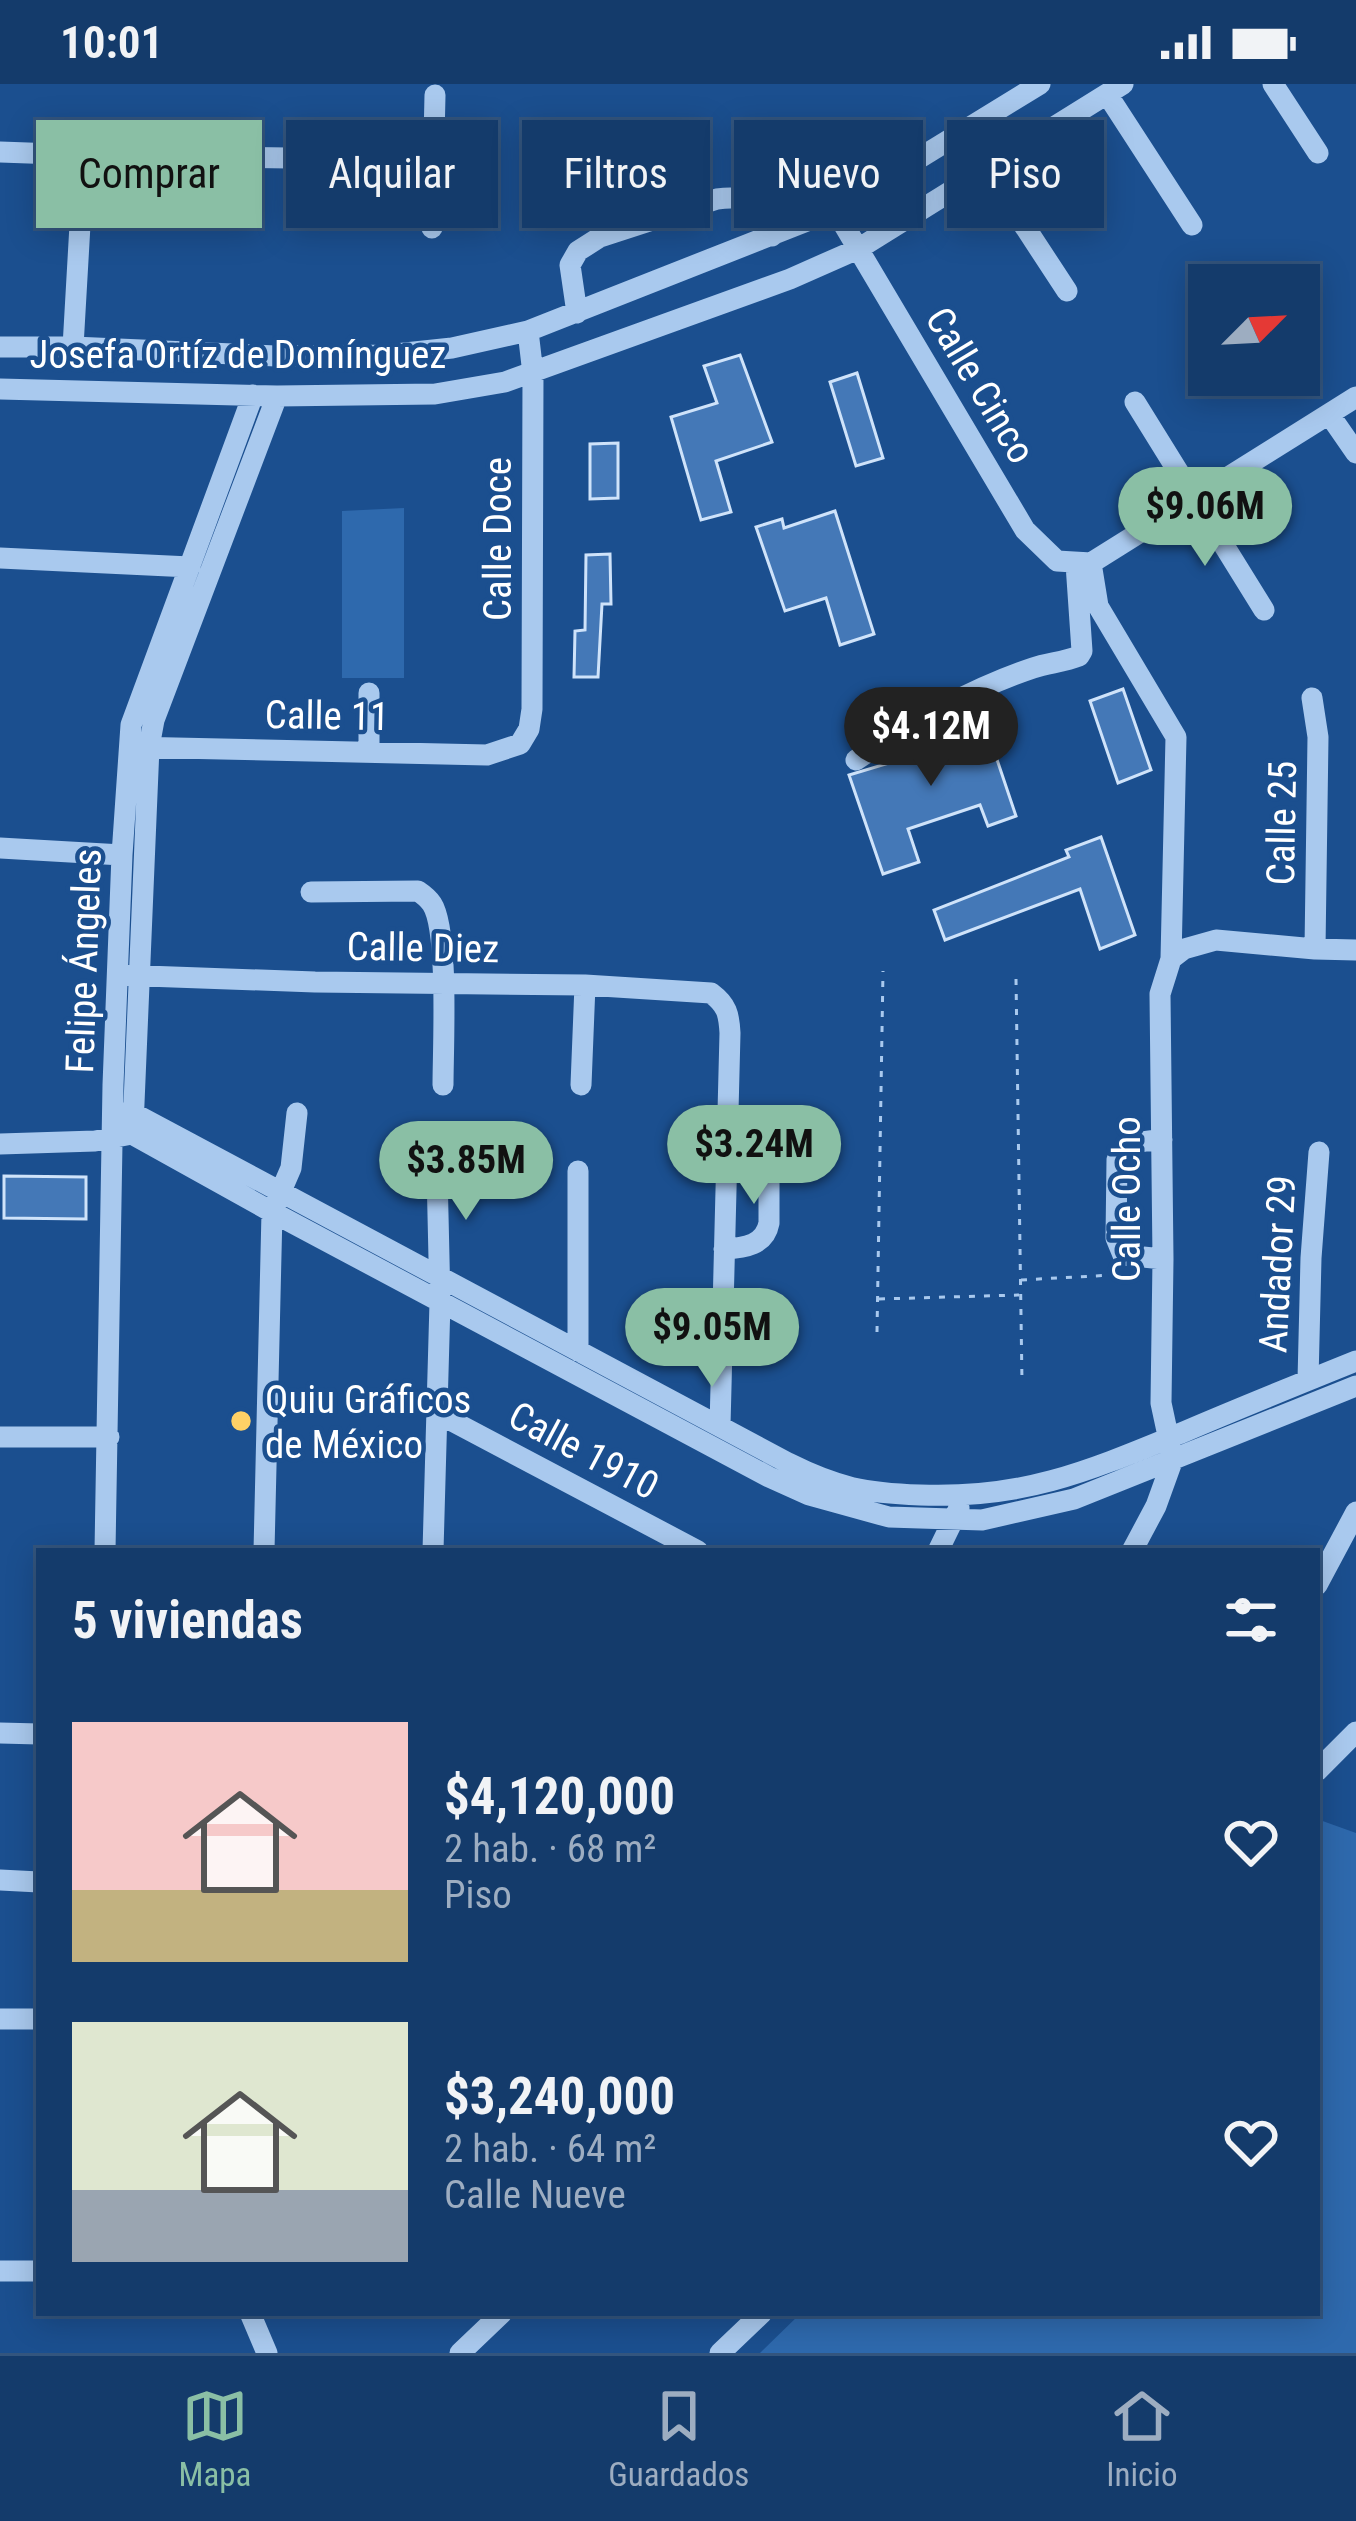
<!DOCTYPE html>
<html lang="es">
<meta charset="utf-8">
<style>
:root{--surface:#143b6b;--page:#214673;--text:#f1f3f6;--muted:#9dadc1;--line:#33557e;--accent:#8abfa5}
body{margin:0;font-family:"Roboto Condensed",sans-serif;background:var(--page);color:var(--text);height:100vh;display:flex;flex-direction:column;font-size:45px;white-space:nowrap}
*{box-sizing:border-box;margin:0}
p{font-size:39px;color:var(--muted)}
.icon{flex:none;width:66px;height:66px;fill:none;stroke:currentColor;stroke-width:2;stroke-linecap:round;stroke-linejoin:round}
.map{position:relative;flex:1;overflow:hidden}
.sheet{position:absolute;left:36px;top:1464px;width:1284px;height:768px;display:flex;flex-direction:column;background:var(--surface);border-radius:0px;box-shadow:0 6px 30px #0003,0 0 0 3px var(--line)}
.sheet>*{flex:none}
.top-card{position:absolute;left:36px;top:36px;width:1284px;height:108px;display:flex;gap:24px}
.needle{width:78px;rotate:66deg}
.tools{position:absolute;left:1188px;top:180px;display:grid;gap:24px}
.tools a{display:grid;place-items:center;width:132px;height:132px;border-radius:0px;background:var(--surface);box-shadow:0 6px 30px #0003,0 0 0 3px var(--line);font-size:60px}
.price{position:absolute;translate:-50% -102px;padding:0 27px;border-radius:42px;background:var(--accent);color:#111;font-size:39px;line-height:78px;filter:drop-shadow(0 3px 6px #0008)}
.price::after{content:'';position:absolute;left:50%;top:72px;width:36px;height:27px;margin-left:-18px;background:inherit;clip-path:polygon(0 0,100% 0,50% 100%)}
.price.on{background:#222;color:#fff}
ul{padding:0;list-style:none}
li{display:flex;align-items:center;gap:36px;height:300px;padding:0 36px}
li span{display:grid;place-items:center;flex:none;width:336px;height:240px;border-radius:0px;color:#555}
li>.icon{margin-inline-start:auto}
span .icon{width:144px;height:144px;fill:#fffc;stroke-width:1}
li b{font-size:51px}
h2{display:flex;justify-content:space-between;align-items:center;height:144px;padding:0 36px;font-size:51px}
.chip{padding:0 42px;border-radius:0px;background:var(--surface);box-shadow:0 6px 30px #0003,0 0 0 3px var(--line);font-size:42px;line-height:108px}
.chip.on{background:var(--accent);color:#111}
.status{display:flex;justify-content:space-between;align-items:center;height:84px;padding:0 60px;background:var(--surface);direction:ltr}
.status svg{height:33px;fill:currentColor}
.tabs{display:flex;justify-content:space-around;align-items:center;height:168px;border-top:3px solid var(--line);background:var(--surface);font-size:33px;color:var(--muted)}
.tabs a{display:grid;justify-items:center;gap:6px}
.tabs .on{color:var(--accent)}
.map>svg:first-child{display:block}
.green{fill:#2e69ad}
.building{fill:#4478b7;stroke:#cfe3fa;stroke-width:3}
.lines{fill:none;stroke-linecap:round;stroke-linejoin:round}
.path{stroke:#a9c9ee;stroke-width:3;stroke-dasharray:6 9;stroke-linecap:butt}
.minor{stroke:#a9c9ee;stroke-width:21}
.poi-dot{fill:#ffd166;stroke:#1b4f8f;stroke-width:4.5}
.labels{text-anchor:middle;stroke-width:9;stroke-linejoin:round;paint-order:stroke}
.street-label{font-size:39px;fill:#fff;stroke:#1b4f8f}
.poi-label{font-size:39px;fill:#fff;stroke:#1b4f8f;text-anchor:start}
</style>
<div class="status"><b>10:01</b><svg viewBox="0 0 49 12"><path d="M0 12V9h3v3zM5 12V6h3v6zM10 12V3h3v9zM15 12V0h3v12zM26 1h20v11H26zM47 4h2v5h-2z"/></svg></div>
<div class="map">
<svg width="1356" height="2269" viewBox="0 0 1356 2269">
<rect width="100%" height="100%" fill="#1b4f8f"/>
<!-- green -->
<path class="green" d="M 404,424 L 404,594 L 342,594 L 342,427 Z
M 1317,1735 L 1356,1749 L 1356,2269 L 760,2269 L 801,2229 L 1317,2229 Z"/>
<!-- building -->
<path class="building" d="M 740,271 L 772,358 L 716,377 L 731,428 L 701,436 L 671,333 L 717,319 L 704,282 Z
M 857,289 L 883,374 L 856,382 L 830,298 Z
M 618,359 L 618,414 L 590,415 L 590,360 Z
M 835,427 L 874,550 L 840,561 L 826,514 L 785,527 L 756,443 L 782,435 L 784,444 Z
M 610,470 L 611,520 L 602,520 L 598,593 L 574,593 L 575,547 L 585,546 L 586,471 Z
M 1123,605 L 1151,686 L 1118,699 L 1090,617 Z
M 982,631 L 1016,732 L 988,742 L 980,721 L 908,745 L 919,778 L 883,790 L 849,691 L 909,673 L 906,662 L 926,650 Z
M 1101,753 L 1135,851 L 1100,865 L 1080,805 L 945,856 L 934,826 L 1069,773 L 1066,766 Z
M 4,1092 L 86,1093 L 86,1135 L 4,1134 Z"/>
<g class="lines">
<!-- path -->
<path class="path" d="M 1016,895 L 1022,1298
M 1021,1196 L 1113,1191
M 879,1215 L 1019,1211
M 877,1248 L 883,887"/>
<!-- minor -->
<path class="minor" d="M 1273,0 L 1318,69
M 1107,10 L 1192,141
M 0,68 L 84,71 L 432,76
M 987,85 L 1067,207
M 835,126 L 1025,446 L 1057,477 L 1091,479
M 432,144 L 435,11
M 577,229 L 570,181 L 578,167 L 600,153 L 717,115 C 754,110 756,122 772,152
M 0,263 L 73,263 L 276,272 L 386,271 L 452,264 L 528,247 L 835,126 L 1040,0
M 73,263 L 84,71
M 0,305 L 277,312 L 435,310 L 505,298 L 790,195 L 858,165 L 1123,0
M 1135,318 L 1264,526
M 1329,330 L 1356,369
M 0,474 L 190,483
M 1091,479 L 1098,522 L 1176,653 L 1171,875 L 1160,910 L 1163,1175 L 1161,1319 L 1173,1375 L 1156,1422 L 1132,1467
M 1091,479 L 1356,313
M 369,609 L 369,668
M 1312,614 L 1318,653 L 1315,865
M 130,663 L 487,671 L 520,660 L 529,645 L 532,625 L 533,290 L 528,247
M 856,676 C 908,641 973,604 1033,584 C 1048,579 1064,578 1079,572 L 1082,567 L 1076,480
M 0,764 L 122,771
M 311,808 L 418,807 C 424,811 428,814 432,820 C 449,846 443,965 443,1001
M 1171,875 L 1184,865 L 1216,856 L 1315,865 L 1356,866
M 118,891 L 315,898 L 585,901 L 711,909 C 727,921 729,930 730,949 L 720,1342
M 581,1001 L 585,901
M 113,1029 L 133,1029 L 788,1379 C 838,1404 865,1409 920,1411 C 1026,1415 1091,1386 1186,1347 C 1242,1323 1299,1300 1356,1277
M 133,1043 L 149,663 L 154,636 L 277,312
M 1162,1056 C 1143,1057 1126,1057 1117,1076 L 1116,1154 L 1123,1171 L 1163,1175
M 0,1060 L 95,1057 L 132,1050 L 272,1128 L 769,1393 L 809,1411 L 889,1433 L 982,1436 L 1074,1415 L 1356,1302
M 578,1087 L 578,1267
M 724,1165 C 745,1164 765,1161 769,1139 L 769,1072 L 761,1056 L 727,1050
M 1308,1296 L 1311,1174 L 1319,1068
M 437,1329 L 698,1467
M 0,1353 L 109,1353
M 105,1467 L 113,1001 L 122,771 L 131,641 L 253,311
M 264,1467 L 272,1128 L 291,1084 L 297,1029
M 433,1467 L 440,1218 L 437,1087
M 938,1467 L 959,1424
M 1317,1501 L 1356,1428
M 0,1649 L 39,1650
M 1317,1687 L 1356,1648
M 0,1796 L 39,1798
M 0,1935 L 39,1935
M 0,2187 L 39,2187
M 250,2229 L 267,2269
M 460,2269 L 502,2229
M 720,2269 L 762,2229"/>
</g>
<!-- markers -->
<circle class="poi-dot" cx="241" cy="1337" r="12"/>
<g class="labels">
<!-- street labels -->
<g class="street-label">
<text x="238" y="284">Josefa Ortíz de Domínguez</text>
<text transform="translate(981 301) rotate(59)" y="14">Calle Cinco</text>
<text transform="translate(497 455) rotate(-90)" y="14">Calle Doce</text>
<text transform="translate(327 631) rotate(1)" y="14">Calle 11</text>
<text transform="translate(1281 739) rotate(-89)" y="14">Calle 25</text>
<text transform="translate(423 863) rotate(1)" y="14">Calle Diez</text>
<text transform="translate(83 877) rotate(-88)" y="14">Felipe Ángeles</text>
<text transform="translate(1126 1115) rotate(-90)" y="14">Calle Ocho</text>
<text transform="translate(1277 1180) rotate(-87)" y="14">Andador 29</text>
<text transform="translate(584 1366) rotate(28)" y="14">Calle 1910</text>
</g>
<!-- poi labels -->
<g class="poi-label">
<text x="265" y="1329">Quiu Gráficos<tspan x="265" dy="45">de México</tspan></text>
</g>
</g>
</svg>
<div class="tools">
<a><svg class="needle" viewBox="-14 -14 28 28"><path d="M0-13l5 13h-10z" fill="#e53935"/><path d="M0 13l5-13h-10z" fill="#9dadc1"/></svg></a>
</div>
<b class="price" style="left:1205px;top:485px">$9.06M</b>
<b class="price on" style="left:931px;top:705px">$4.12M</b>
<b class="price" style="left:754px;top:1123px">$3.24M</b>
<b class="price" style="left:466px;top:1139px">$3.85M</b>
<b class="price" style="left:712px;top:1306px">$9.05M</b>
<div class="top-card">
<a class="chip on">Comprar</a>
<a class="chip">Alquilar</a>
<a class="chip">Filtros</a>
<a class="chip">Nuevo</a>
<a class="chip">Piso</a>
</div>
<section class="sheet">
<h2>5 viviendas<svg class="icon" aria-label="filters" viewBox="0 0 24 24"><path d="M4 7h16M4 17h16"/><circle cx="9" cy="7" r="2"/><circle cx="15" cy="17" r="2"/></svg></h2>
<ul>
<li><span style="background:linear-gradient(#f6c9c9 70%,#c2b280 0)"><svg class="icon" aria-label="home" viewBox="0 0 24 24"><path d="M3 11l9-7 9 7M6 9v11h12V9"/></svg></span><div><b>$4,120,000</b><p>2 hab. · 68 m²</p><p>Piso</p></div><svg class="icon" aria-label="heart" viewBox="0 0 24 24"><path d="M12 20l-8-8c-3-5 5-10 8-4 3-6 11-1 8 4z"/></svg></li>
<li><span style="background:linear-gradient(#dfe7d0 70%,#9aa5b1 0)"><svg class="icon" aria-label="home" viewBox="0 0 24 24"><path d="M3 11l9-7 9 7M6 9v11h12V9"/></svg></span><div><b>$3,240,000</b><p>2 hab. · 64 m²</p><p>Calle Nueve</p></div><svg class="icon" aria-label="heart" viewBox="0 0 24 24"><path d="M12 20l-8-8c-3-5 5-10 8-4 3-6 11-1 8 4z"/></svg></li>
</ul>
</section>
</div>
<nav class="tabs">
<a class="on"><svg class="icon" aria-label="map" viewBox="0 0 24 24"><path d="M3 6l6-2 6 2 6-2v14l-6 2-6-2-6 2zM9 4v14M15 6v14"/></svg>Mapa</a>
<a><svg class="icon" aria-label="saved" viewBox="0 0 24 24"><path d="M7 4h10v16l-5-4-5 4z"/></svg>Guardados</a>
<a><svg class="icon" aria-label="home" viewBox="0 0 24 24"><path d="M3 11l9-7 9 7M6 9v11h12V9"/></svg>Inicio</a>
</nav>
